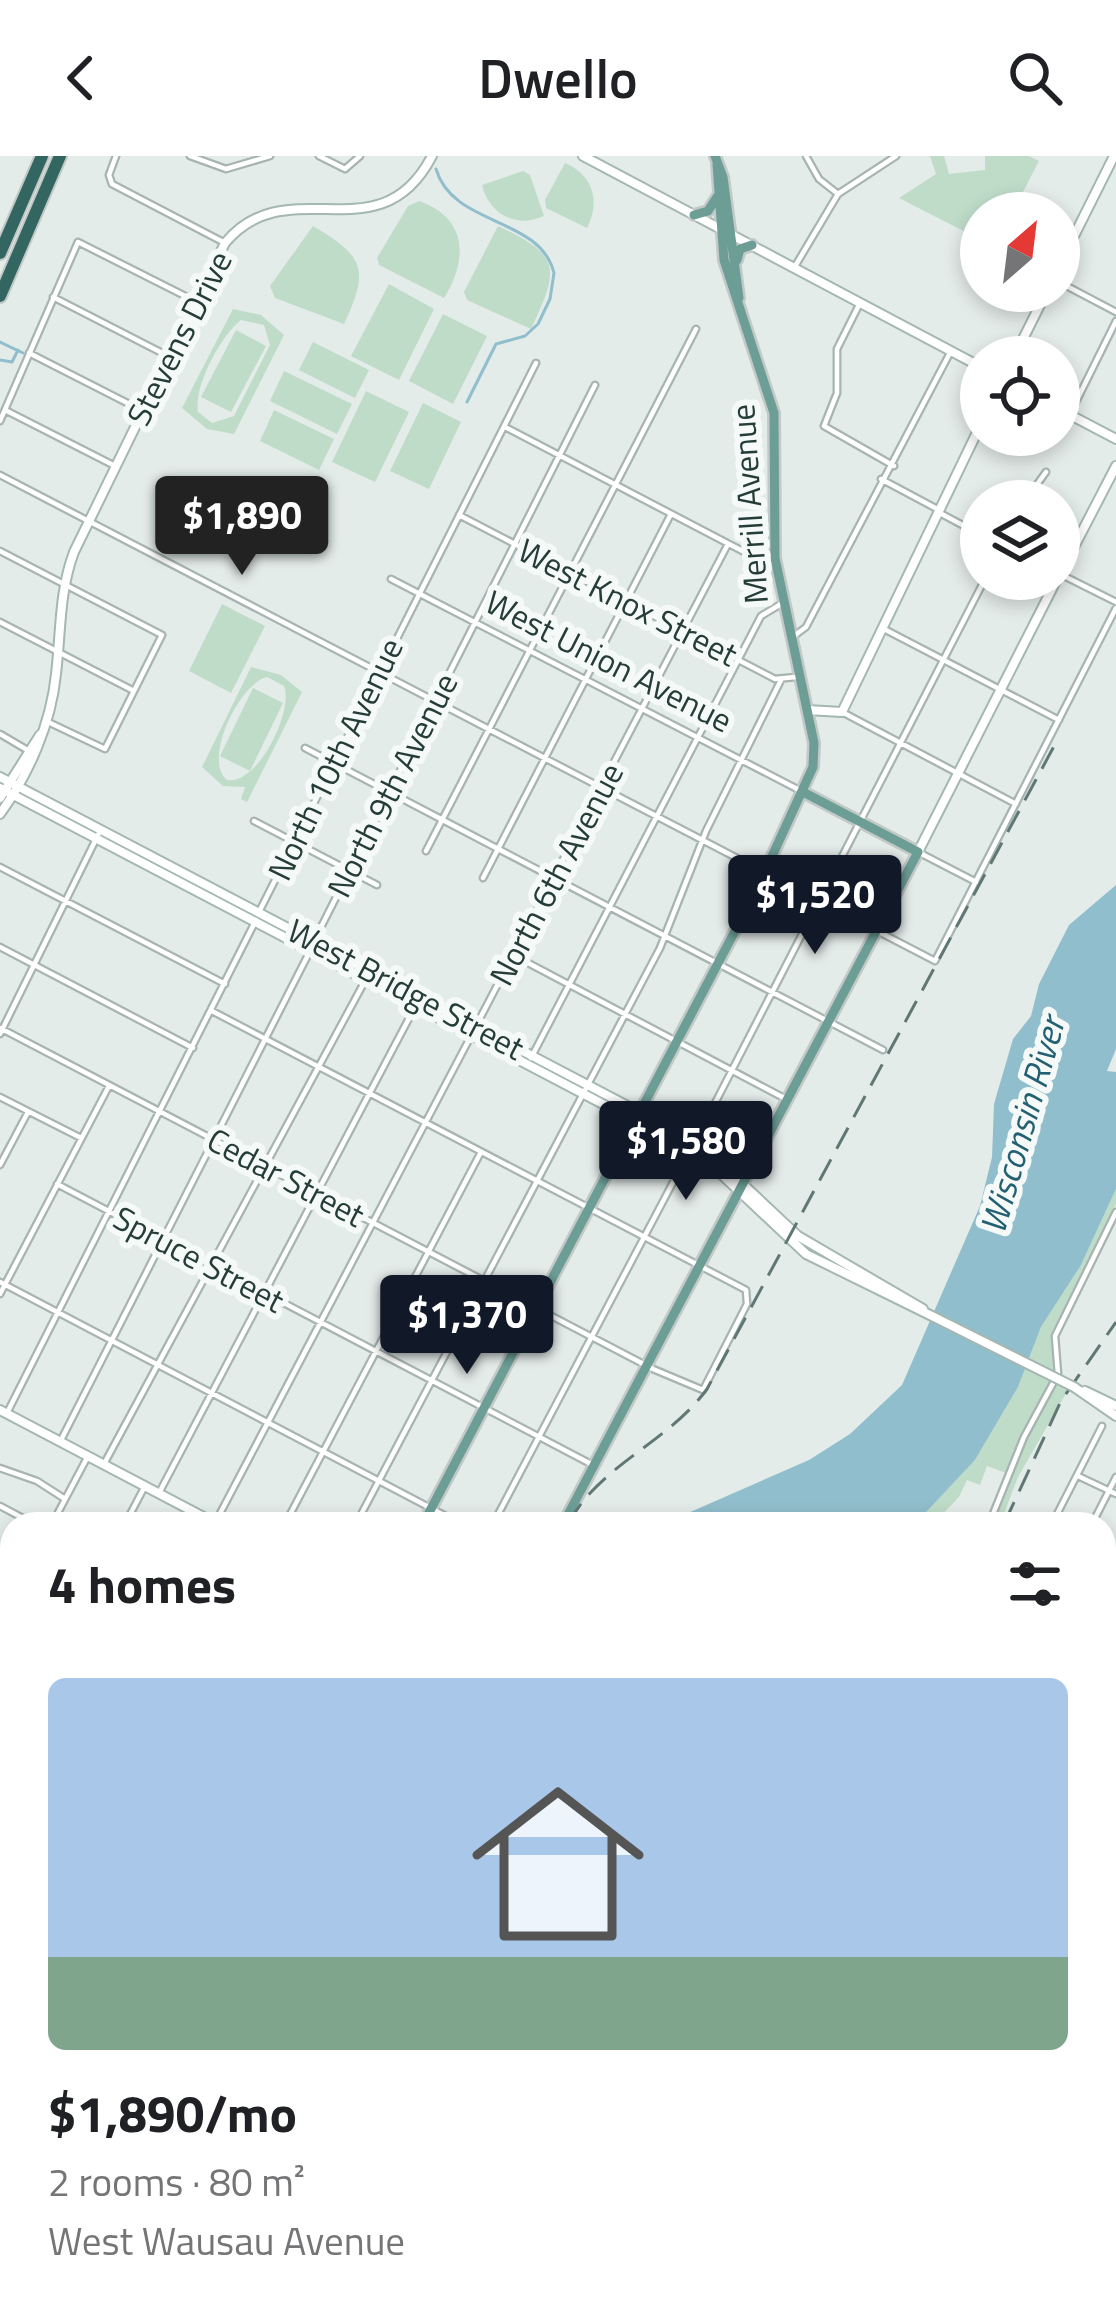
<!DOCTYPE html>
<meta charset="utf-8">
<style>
:root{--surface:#fff;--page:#f6f6f6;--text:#202124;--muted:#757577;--accent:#111827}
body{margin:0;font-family:"Titillium Web",sans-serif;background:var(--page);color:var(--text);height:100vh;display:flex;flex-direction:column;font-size:45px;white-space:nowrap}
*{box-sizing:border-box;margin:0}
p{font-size:39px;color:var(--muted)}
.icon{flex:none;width:66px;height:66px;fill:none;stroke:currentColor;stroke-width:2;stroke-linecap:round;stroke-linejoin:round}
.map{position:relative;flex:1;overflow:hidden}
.sheet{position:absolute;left:0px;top:1356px;width:1116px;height:804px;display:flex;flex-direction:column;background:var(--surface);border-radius:36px 36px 0 0;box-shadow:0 6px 18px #0003}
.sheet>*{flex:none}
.needle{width:78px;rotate:28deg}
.tools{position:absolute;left:960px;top:36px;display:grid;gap:24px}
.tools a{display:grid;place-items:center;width:120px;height:120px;border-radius:50%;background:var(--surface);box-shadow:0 6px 18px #0003;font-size:60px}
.price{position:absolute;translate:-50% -102px;padding:0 27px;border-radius:12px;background:var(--accent);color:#fff;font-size:39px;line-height:78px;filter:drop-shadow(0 3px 6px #0008)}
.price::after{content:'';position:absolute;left:50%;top:72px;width:36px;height:27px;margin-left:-18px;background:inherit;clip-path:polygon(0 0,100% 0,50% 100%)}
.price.selected{background:#222;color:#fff}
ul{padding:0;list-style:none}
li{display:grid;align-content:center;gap:24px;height:636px;padding:0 48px}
li span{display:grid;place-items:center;height:372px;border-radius:18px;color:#555}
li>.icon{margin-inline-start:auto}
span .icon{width:216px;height:216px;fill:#fffc;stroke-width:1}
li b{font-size:51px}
h2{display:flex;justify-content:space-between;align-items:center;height:144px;padding:0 48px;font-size:51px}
header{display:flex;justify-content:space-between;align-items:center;height:156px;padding:0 48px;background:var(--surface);font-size:54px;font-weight:600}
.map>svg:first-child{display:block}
.green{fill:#bfdcc9;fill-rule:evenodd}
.water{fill:#91becc}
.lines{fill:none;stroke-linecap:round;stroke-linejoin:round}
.stream{stroke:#91becc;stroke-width:3}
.street-casing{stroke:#a7b4b1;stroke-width:9}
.secondary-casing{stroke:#a4b7b2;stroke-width:12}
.primary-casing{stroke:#c2c9c7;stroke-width:14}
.highway-casing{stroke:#c2c9c7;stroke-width:16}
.street{stroke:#fff;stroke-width:4.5}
.secondary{stroke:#fff;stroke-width:8}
.primary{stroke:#6d9e96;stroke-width:9}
.highway{stroke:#336660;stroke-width:12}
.rail{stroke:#607874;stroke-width:3;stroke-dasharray:24 12;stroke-linecap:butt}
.secondary-bridge-casing{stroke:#a4b7b2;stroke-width:12;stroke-linecap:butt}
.secondary-bridge{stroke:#fff;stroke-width:8}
.labels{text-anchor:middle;stroke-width:12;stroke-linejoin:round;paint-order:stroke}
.street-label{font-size:33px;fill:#253d38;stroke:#f5f9f7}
.water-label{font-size:36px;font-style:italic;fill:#246074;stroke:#f5f9f7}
</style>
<header><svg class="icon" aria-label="back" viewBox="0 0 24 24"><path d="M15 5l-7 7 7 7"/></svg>Dwello<svg class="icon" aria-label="search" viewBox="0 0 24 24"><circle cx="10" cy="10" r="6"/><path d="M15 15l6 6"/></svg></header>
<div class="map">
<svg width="1116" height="2160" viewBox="0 0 1116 2160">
<rect width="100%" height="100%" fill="#e4ecea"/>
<!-- green -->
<path class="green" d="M 930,0 L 944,0 L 949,18 L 985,14 L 985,0 L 1029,0 L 1039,5 L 1012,57 L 981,57 L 981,84 L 899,42 L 936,18 Z
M 565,7 C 593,19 601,45 587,72 L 546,52 L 545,44 Z
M 523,15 L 530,19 L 544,60 C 516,73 489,58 482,29 Z
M 419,45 C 468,62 468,104 444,142 L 379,109 L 377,102 L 408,50 Z
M 313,70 C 364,100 370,113 344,168 L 275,142 L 270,130 Z
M 498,70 C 561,99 560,112 531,173 L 467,144 L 464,136 Z
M 389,128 L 434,153 L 399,224 L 351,200 Z
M 233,153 L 261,159 L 284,179 L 234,278 L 207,273 L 182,252 ZM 241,164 L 264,169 L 270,189 L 234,260 L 212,267 L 198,256 C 193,232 221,179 241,164 Z
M 443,158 L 487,180 L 453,248 L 409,225 Z
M 236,174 L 266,190 L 231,256 L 201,241 Z
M 313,186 L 369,214 L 355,242 L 299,214 Z
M 284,215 L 352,248 L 337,278 L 270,245 Z
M 366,235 L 409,256 L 375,326 L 332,306 Z
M 423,247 L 461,266 L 429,333 L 390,315 Z
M 274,254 L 334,283 L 319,314 L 260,285 Z
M 222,448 L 265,470 L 231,537 L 189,515 Z
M 251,511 L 281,519 L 302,536 L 247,646 L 241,643 L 245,631 L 223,630 L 202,611 ZM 267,521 L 284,530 C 294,553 259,629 227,624 C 202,603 240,527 267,521 Z
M 253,532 L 283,547 L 250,615 L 220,600 Z
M 1116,1033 L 1116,1048 L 1052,1182 L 1055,1218 L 1072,1227 L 1018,1321 L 1000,1368 L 991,1368 L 1009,1318 L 987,1310 L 980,1329 L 967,1324 L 959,1341 L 933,1368 L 915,1368 L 975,1304 L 1018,1231 L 1041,1171 L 1081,1109 Z"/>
<!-- water -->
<path class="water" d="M 1116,729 L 1116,893 L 1107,915 L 1116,916 L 1116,1033 L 1081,1109 L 1041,1171 L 1018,1231 L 975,1304 L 915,1368 L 663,1368 L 809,1304 L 850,1278 L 902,1229 L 980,1050 L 992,1001 L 994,948 L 1013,883 L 1031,860 L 1039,828 L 1069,769 Z"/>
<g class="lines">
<!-- stream -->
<path class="stream" d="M 436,13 C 453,71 540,60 554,117 L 550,143 L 538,168 L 525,180 L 496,188 L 467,246
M 0,186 L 23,197
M 0,204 L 12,206 L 18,194"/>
<defs>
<path id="street" d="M 116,0 L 109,19 L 112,28 L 225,87
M 190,0 L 226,13 L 270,0
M 319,0 L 345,13 L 360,0
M 806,0 L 819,23 L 838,38
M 794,112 L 838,38 L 896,0
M 1059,126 L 1116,156
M 53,141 L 168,200
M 859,149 L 837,193 L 837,237 L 824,270 L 894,310
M 29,197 L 141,254
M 7,255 L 115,310
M 1070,258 L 1116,165
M 0,265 L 78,86 L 195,145
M 507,272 L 752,400 L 775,402
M 0,319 L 935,805 L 1116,452
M 881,323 L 939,354
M 1025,345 L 1046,316
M 938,356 L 981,379
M 459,359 L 775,523 L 796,521
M 0,395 L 162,479 L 105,593 L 46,565
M 1062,419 L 1116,446
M 391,423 L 803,636
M 0,466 L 134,535
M 884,473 L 1059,564
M 794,480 L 806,471 L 951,195
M 842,556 L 1016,648
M 0,578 L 29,595
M 305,592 L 883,894
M 254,665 L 377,729
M 426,695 L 696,173
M 918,696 L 976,726
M 0,711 L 225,828
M 483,722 L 671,358
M 260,754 L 536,207
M 313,787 L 595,229
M 0,791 L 193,892
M 513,799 L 784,942
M 477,868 L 728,388
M 0,872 L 653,1213 L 703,1234 L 747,1148 L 746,1134 L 212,855
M 0,878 L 101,673
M 531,902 L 761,460 L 781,448
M 0,941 L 81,982
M 695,986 L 985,423
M 0,1009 L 28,956
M 57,1028 L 591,1308
M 0,1126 L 461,1368
M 0,1138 L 109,930
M 7,1257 L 256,764
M 61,1284 L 309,797
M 104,1308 L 366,823
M 0,1312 L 37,1325 L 65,1343
M 1078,1320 L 1116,1338
M 159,1337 L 416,849
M 0,1350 L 34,1368
M 215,1367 L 472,878
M 52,1368 L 88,1300
M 125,1368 L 145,1330
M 285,1368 L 481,996
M 356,1368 L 660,792 L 706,675 L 781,524
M 493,1368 L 689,996
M 989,1368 L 1024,1281 L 1058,1218 L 1055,1180 L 1116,1056
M 1052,1368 L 1102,1270
M 1092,1368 L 1116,1321
M 0,1410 L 12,1416
M 0,1469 L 12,1446
M 1104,1546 L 1116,1552
M 0,1603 L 12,1580
M 0,1723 L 12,1729
M 0,1773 L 12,1758
M 0,1880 L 12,1886
M 0,1898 L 12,1874
M 1104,1977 L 1116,1985
M 0,2027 L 12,2004
M 0,2029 L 12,2036
M 1104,2054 L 1116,2062
M 1104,2132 L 1116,2140
M 539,2148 L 542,2160
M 746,2160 L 754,2148"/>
<path id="secondary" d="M 583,0 L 981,211
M 1059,110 L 1114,0
M 1014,201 L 1047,135
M 1059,253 L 1116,283
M 1059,420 L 1116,310
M 807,554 L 842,556 L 981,268
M 0,621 L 700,988 L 798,1080 L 923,1153
M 0,632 L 702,1000 L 806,1098 L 934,1161
M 0,642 L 40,579
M 0,658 C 29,618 51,568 56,518 C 61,476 59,436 74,396 L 225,87 C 288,11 379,102 432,0
M 918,696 L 1057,423
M 1074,1231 L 1116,1260
M 1085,1235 L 1116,1250
M 0,1254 L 217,1368
M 1104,1484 L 1116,1460
M 1104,1743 L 1116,1749
M 1104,1815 L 1116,1821
M 1104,1899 L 1116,1907
M 1104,2141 L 1116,2123
M 1012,2148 L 1031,2160
M 0,2151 L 12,2128
M 71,2160 L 77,2148
M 822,2160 L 829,2148
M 1092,2160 L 1100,2148"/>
<path id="primary" d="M 715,0 L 723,21 L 739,142
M 694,59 L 708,55 L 717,41
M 737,104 L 740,93 L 752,89
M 423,1368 L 756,735 L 813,611 L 814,587 L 775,402 L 774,257 L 724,104 L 717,8
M 563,1368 L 918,696 L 803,636
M 0,1556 L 12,1561
M 0,1567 L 12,1572
M 1104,1693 L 1116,1670
M 1104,1933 L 1116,1914
M 772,2148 L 790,2160
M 957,2160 L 965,2148"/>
<path id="highway" d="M 0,97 L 42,0
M 0,140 L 60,0"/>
</defs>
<!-- street casing -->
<use href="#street" class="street-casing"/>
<!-- secondary casing -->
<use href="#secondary" class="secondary-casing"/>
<!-- primary casing -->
<use href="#primary" class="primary-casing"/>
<!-- highway casing -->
<use href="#highway" class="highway-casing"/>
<!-- street -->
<use href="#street" class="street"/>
<!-- secondary -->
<use href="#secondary" class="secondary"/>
<!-- primary -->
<use href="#primary" class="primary"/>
<!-- highway -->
<use href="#highway" class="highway"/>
<!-- rail -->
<path class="rail" d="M 568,1368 C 599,1309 668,1287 707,1233 L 1059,581
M 1004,1368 L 1061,1245 L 1116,1166
M 1104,1592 L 1116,1607
M 0,1751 L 12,1750
M 0,2106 L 12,2113
M 53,2148 L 61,2160
M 581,2160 L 582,2148"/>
<defs>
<path id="secondary-bridge" d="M 934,1161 L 1074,1231"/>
</defs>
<!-- secondary-bridge casing -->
<use href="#secondary-bridge" class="secondary-bridge-casing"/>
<!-- secondary-bridge -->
<use href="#secondary-bridge" class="secondary-bridge"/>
</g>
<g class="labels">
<!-- street labels -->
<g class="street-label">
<text transform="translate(179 182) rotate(-63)" y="12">Stevens Drive</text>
<text transform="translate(749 348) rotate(-94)" y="12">Merrill Avenue</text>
<text transform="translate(628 446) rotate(27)" y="12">West Knox Street</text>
<text transform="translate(609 505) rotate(27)" y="12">West Union Avenue</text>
<text transform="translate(335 603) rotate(-64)" y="12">North 10th Avenue</text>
<text transform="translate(392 629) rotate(-63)" y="12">North 9th Avenue</text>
<text transform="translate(556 718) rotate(-62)" y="12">North 6th Avenue</text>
<text transform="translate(406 833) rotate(28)" y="12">West Bridge Street</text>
<text transform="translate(286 1021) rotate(28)" y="12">Cedar Street</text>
<text transform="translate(199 1103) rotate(28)" y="12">Spruce Street</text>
</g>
<!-- water labels -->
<g class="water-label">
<text transform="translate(1022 969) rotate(-74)" y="13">Wisconsin River</text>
</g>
</g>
</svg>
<div class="tools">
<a><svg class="needle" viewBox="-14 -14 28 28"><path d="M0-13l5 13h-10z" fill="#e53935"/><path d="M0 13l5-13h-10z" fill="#757577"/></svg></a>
<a><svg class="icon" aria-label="locate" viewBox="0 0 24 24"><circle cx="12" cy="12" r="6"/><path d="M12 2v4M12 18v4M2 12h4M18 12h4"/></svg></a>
<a><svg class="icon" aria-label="layers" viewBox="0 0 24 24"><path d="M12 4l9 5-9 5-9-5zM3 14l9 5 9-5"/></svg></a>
</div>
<b class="price selected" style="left:242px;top:422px">$1,890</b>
<b class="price" style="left:815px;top:801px">$1,520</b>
<b class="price" style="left:686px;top:1047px">$1,580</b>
<b class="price" style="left:467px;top:1221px">$1,370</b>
<section class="sheet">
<h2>4 homes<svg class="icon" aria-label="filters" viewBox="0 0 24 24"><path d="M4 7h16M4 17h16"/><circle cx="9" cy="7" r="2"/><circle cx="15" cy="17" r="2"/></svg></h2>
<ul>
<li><span style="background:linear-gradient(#a9c7e8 75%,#7fa58c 0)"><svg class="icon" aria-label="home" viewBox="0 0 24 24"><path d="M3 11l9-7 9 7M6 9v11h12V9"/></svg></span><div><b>$1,890/mo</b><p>2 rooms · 80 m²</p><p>West Wausau Avenue</p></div></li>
</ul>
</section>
</div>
